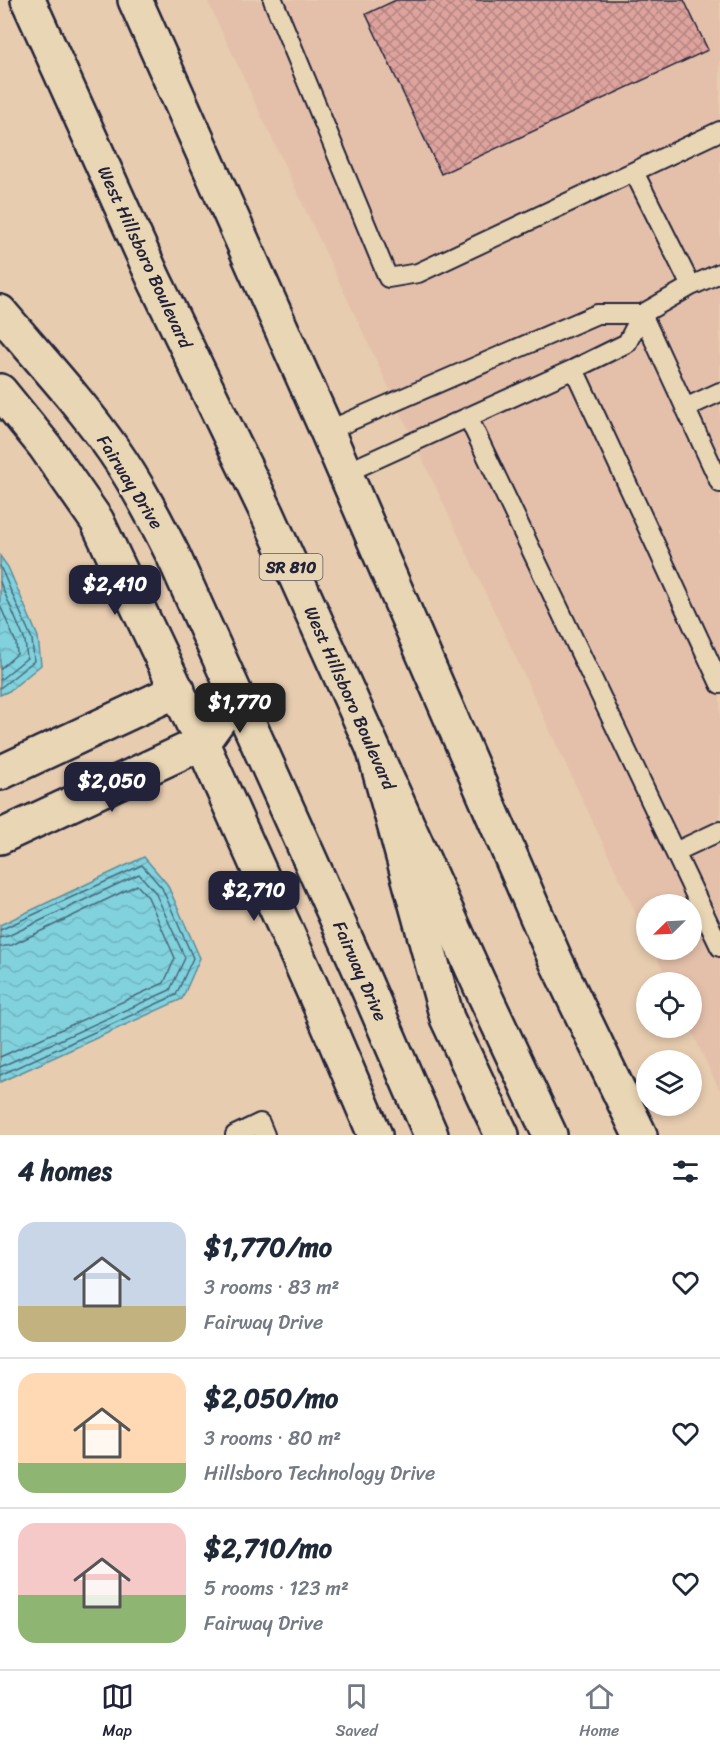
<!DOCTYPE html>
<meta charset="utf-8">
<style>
:root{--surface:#fff;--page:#f6f6f7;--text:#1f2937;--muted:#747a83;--line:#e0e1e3;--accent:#22223b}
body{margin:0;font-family:Sriracha,sans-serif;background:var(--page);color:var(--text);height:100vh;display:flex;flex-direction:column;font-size:22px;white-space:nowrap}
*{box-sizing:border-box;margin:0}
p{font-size:20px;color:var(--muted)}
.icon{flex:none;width:33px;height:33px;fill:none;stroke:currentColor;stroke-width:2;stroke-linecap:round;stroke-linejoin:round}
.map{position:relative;height:1135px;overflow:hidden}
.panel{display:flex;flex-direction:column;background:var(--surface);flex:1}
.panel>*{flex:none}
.needle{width:39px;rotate:246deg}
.buttons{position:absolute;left:636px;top:894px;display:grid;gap:12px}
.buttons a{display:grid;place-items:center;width:66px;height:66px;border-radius:50%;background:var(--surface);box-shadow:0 3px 9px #0003;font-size:30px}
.price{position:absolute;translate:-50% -51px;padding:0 14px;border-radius:12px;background:var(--accent);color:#fff;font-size:20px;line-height:39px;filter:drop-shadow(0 2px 3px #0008)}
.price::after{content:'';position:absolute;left:50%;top:36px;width:18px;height:14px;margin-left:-9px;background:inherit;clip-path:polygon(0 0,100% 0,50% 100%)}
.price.on{background:#222;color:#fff}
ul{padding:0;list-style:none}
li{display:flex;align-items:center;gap:18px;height:150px;padding:0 18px}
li+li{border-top:2px solid var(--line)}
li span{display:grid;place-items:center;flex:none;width:168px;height:120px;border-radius:18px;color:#555}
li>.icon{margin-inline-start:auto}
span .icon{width:72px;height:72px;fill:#fffc;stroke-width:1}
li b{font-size:26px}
h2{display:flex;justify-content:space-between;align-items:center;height:72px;padding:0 18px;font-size:26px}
.dock{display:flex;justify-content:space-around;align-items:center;height:84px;border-top:2px solid var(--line);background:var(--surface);font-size:16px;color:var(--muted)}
.dock a{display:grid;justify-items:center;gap:3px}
.dock .on{color:var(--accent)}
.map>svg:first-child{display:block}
.built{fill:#e4c0aa}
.water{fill:url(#water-waves);stroke:#5b8c9c;stroke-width:1.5}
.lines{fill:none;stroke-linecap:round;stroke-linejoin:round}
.shore{stroke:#48687c;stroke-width:1.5}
.building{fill:url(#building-cross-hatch);stroke:#22223b;stroke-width:1.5}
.lane-casing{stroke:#22223b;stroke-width:22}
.street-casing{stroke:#22223b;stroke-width:38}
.primary-casing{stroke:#22223b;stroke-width:38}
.highway-casing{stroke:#22223b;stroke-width:38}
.lane{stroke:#e9d6b4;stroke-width:18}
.street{stroke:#e9d6b4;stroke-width:33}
.primary{stroke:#e9d6b4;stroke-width:33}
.highway{stroke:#e9d6b4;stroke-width:33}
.labels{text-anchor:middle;stroke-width:5;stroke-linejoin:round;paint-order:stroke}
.shield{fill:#e9d6b4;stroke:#5e585f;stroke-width:1.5}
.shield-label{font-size:16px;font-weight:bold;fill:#22223b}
.street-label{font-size:18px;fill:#22223b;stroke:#e9d6b4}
</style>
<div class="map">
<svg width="720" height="1135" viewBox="0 0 720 1135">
<defs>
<pattern id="water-waves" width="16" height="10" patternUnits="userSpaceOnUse" patternTransform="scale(1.5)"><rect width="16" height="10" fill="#81d2dd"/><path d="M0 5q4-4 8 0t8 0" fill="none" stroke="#6fb4bf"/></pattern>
<pattern id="building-cross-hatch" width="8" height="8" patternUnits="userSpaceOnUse" patternTransform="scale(1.5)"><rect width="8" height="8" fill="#dea39d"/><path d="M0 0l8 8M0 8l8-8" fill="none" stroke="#b48481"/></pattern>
</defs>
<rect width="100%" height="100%" fill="#e7ccaf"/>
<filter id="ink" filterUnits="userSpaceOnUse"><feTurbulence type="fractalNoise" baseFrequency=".0167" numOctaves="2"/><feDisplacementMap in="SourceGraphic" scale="12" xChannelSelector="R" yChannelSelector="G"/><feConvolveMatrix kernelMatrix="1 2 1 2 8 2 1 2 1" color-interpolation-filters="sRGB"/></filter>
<g filter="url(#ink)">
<!-- built -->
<path class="built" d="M 207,0 L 720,0 L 720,1091 L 690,1028 L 692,982 L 669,982 L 653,950 L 692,950 L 692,904 L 646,904 L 646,935 Z"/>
<!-- water -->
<path class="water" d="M 0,556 L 8,567 L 38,637 L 41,665 L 9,691 L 0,695 Z
M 144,857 L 167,884 L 200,958 L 182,999 L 0,1082 L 0,925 Z"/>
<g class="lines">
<!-- shore -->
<path class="shore" d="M 0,566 L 32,639 L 34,661 L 0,688
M 0,582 L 25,641 L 27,658 L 0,680
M 0,605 L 16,643 L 17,654 L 0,669
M 0,930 L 142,865 L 162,888 L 193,958 L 176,995 L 0,1075
M 0,938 L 8,936 L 139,874 L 155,892 L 185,958 L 170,990 L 0,1067
M 0,947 L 12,945 L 137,885 L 148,897 L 175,958 L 164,983 L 0,1057"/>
</g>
<!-- building -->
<path class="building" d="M 396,0 L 684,0 L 708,50 L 441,174 L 366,14 Z"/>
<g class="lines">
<defs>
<path id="lane" d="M 273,0 L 388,278 L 418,273 L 720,131
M 634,172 L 691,286
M 642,314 L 720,483
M 574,369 L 720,684
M 685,408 L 720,392
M 468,417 L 720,947
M 327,431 L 597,314 L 642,314 L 691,286 L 720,273
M 345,473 L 574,369 L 627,343 L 642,314
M 675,852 L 720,831
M 235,1135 L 260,1123 L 265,1135"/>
<path id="street" d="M 0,312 C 38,357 80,402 114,451 C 137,484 155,519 173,555 L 362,975 L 431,1135
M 0,391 L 44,445 L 97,521 L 202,743 L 320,1006 L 375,1135
M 0,773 L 178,690
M 0,837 L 202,743 L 236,696"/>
<path id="primary" d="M 28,0 L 154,279 L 268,515 L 478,981 L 550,1135
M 135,0 L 327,431 L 556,961 L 640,1135"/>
<path id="highway" d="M 374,751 L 447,1018 L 502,1135"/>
</defs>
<!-- lane casing -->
<use href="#lane" class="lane-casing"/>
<!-- street casing -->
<use href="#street" class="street-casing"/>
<!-- primary casing -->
<use href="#primary" class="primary-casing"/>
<!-- highway casing -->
<use href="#highway" class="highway-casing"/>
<!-- lane -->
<use href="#lane" class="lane"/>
<!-- street -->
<use href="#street" class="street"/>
<!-- primary -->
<use href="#primary" class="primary"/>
<!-- highway -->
<use href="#highway" class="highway"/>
</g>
</g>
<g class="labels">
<!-- shield labels -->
<rect class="shield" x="259.5" y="554" width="63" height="26" rx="4.5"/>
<g class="shield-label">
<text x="291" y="573">SR 810</text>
</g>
<!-- street labels -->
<g class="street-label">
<text transform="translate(145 257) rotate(65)" y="6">West Hillsboro Boulevard</text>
<text transform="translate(130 482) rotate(58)" y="6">Fairway Drive</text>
<text transform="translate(350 698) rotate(66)" y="6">West Hillsboro Boulevard</text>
<text transform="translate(360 971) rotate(66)" y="6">Fairway Drive</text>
</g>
</g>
</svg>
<div class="buttons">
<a><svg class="needle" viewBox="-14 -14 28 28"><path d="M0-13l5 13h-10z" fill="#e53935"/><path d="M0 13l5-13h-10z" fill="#747a83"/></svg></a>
<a><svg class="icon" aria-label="locate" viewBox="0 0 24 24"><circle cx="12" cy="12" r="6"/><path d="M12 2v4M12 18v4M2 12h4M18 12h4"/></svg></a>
<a><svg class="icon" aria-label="layers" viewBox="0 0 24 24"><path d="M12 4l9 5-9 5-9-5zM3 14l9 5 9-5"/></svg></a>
</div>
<b class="price" style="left:115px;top:616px">$2,410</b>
<b class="price on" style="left:240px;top:734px">$1,770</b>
<b class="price" style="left:112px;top:813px">$2,050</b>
<b class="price" style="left:254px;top:922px">$2,710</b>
</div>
<section class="panel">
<h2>4 homes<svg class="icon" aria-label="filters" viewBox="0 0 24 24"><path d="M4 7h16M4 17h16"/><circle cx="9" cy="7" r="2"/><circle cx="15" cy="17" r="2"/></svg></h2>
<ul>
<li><span style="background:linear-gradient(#c9d6e8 70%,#c2b280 0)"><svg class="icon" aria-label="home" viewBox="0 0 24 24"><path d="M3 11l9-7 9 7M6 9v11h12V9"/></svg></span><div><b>$1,770/mo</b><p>3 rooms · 83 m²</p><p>Fairway Drive</p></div><svg class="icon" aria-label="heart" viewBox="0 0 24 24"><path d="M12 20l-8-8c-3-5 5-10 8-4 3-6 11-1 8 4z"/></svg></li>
<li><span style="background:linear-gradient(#ffd9b3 75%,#8fb573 0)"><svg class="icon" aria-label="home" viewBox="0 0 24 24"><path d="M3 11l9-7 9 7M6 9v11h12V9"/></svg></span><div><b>$2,050/mo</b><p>3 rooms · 80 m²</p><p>Hillsboro Technology Drive</p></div><svg class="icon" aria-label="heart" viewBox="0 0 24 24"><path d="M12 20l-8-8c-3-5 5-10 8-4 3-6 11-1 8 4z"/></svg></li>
<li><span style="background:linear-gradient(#f6c9c9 60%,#8fb573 0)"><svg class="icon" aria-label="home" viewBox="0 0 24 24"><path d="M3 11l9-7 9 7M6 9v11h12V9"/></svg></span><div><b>$2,710/mo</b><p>5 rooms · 123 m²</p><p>Fairway Drive</p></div><svg class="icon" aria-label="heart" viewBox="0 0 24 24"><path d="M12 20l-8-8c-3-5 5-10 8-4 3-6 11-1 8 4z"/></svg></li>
</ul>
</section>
<nav class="dock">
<a class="on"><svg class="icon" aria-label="map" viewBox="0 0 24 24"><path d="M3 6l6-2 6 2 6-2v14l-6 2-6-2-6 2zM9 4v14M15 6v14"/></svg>Map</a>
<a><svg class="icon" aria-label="saved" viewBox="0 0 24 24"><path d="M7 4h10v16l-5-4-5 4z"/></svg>Saved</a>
<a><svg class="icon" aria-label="home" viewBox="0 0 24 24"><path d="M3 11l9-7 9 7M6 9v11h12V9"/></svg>Home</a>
</nav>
